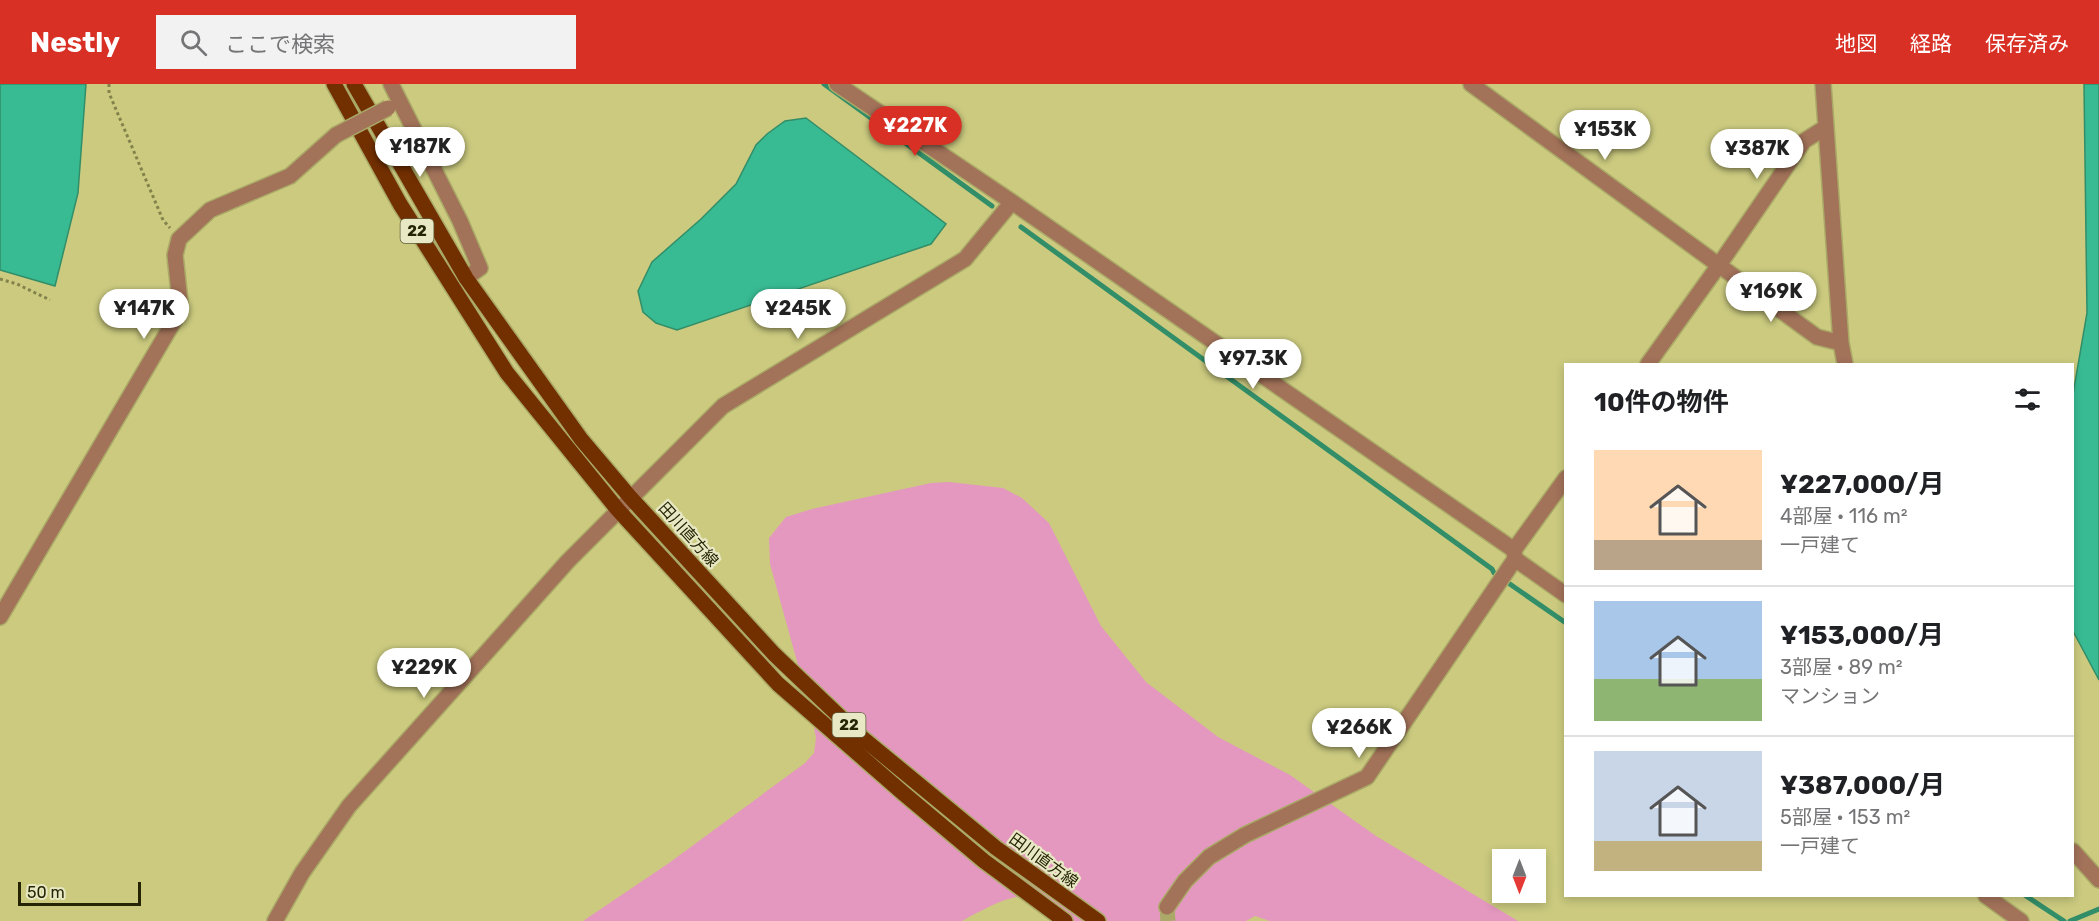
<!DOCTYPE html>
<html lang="ja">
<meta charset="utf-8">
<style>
:root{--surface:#fff;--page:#f2f2f2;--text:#202124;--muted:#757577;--line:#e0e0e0;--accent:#d93025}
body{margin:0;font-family:Rubik,"Noto Sans JP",sans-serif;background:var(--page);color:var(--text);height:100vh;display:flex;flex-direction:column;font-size:22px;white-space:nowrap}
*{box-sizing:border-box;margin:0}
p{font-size:20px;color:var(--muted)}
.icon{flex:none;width:33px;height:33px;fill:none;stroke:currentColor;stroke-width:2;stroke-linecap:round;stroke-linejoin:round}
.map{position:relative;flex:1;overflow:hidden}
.sheet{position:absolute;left:1564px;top:279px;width:510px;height:534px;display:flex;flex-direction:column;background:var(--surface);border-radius:0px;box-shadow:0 3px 9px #0003}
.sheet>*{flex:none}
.needle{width:39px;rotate:180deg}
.fabs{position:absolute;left:1492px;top:765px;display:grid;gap:12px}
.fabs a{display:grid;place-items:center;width:54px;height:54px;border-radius:0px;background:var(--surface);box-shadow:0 3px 9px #0003;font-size:30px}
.scale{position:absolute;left:18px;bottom:15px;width:123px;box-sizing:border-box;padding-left:6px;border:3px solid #252405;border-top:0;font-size:16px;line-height:21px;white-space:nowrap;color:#252405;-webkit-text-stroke:4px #e8e9c4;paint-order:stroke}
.price{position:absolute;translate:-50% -51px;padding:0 14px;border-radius:21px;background:#fff;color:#222;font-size:20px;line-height:39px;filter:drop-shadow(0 2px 3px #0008)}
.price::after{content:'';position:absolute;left:50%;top:36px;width:18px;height:14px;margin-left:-9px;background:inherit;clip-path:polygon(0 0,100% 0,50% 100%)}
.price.active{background:var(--accent);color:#fff}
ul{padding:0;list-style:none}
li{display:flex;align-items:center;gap:18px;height:150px;padding:0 30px}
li+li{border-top:2px solid var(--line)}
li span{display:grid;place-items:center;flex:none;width:168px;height:120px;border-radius:0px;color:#555}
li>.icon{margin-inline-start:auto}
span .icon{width:72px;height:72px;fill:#fffc;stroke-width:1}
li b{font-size:26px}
h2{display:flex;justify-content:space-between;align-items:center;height:72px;padding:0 30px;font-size:26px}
header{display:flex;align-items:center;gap:36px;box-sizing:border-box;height:84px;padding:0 30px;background:var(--accent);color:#fff}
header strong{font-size:28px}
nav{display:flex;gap:33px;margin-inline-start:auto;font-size:21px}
.search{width:420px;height:54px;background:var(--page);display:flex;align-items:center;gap:15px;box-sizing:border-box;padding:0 21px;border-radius:0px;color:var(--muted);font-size:22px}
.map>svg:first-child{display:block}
.green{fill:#e498bf}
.water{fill:#38bb93;stroke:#328e68;stroke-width:1.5}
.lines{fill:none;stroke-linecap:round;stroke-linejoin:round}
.stream{stroke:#328e68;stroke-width:5}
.minor-tunnel{stroke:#aaa967;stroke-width:15;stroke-dasharray:15 8;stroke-linecap:butt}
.minor-casing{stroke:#aaa967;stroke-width:18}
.major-casing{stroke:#aaa967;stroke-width:18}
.path{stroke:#83824a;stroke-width:3;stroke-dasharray:3 3;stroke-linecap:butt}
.minor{stroke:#a27259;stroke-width:15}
.major{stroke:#722f00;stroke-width:15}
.minor-bridge-casing{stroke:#aaa967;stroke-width:18;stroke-linecap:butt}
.minor-bridge{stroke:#a27259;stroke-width:15}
.labels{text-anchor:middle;stroke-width:4.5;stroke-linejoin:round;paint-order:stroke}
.shield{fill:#e8e9c4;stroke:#605f3e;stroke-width:1.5}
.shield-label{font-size:15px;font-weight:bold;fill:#252405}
.street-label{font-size:16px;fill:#252405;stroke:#e8e9c4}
</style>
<header>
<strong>Nestly</strong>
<div class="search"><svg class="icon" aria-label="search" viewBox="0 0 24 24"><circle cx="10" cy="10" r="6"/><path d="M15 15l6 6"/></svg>ここで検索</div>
<nav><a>地図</a><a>経路</a><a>保存済み</a></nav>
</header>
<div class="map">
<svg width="2099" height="837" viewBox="0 0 2099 837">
<rect width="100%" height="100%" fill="#cbca7f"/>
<!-- green -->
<path class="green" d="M 949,398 L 1003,404 L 1022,414 L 1049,439 L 1101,542 L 1146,598 L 1218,653 L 1290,691 L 1376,752 L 1518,837 L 1270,837 L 1255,832 L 1246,837 L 1073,837 C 1041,792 1001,816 962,837 L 583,837 L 669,779 L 805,679 L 814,669 L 816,654 L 811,628 L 770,480 L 769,454 L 786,433 L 812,425 L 931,399 Z"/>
<!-- water -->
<path class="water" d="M 0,0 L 86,0 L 78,109 L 55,202 L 0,186 Z
M 2084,0 L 2099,0 L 2099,596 L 2073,547 L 2073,310 L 2087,229 Z
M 806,34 L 946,140 L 931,160 L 677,246 L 656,239 L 643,228 L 638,207 L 652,178 L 701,135 L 736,100 L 756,61 L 767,50 L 785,37 Z"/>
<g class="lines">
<!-- stream -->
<path class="stream" d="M 824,0 L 992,122
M 1021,143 L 1492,485 L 1494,489 L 1566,539
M 2026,812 L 2064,837
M 2070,837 L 2099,825"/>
<!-- minor-tunnel -->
<path class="minor-tunnel" d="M 1167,823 L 1168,837"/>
<defs>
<path id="minor" d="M 391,0 L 460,137 L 480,184 L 466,194
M 837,0 L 1012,118 L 1514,466
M 1471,0 L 1817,253 L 1841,259
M 1823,0 L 1841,259 L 1845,280
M 1648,280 L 1719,181 L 1804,57 L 1826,43
M 1515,475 L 1566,511
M 0,533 L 177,232 L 180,218 L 175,171 L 179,155 L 210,126 L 290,92 L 336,51
M 2073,767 L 2099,796
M 1986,812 L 2021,837
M 1167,823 L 1185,797 L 1209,773 L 1245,751 L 1367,693 L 1515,475 L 1514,466 L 1566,394
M 275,837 L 302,789 L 349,722 L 568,477 L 723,322 L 965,175 L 1012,118"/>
<path id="major" d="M 334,0 L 400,120 L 507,289 L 618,426 L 778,600 L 903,709 L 984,777 L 1065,837
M 354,0 L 466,194 L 581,355 L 630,413 L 774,570 L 860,652 L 996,764 L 1098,837"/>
</defs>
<!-- minor casing -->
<use href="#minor" class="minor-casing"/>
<!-- major casing -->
<use href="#major" class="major-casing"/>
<!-- path -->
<path class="path" d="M 109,0 L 109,9 L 163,136 L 170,144
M 0,195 L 17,200 L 50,216"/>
<!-- minor -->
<use href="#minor" class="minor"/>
<!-- major -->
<use href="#major" class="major"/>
<defs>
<path id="minor-bridge" d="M 336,51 L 388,24"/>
</defs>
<!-- minor-bridge casing -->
<use href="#minor-bridge" class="minor-bridge-casing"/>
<!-- minor-bridge -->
<use href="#minor-bridge" class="minor-bridge"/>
</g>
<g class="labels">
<!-- shield labels -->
<g class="shield">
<rect x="400.5" y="135" width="33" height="24" rx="4.5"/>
<rect x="832.5" y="629" width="33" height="24" rx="4.5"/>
</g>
<g class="shield-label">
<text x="417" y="152">22</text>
<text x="849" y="646">22</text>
</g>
<!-- street labels -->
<g class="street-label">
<text transform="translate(689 450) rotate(48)" y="6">田川直方線</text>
<text transform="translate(1044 776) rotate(36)" y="6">田川直方線</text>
</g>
</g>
</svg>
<div class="fabs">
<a><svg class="needle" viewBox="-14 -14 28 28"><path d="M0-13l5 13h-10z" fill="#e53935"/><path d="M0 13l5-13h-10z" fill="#757577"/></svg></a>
</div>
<div class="scale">50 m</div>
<b class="price active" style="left:915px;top:73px">¥227K</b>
<b class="price" style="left:1605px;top:77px">¥153K</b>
<b class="price" style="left:420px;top:94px">¥187K</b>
<b class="price" style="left:1757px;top:96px">¥387K</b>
<b class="price" style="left:1771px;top:239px">¥169K</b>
<b class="price" style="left:144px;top:256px">¥147K</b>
<b class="price" style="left:798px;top:256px">¥245K</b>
<b class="price" style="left:1253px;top:306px">¥97.3K</b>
<b class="price" style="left:424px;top:615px">¥229K</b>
<b class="price" style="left:1359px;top:675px">¥266K</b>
<section class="sheet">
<h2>10件の物件<svg class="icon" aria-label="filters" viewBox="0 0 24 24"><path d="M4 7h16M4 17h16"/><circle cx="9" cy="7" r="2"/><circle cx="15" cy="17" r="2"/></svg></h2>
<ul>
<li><span style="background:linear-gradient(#ffd9b3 75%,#b9a48a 0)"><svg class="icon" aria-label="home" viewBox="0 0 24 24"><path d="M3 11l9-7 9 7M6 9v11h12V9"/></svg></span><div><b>¥227,000/月</b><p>4部屋 · 116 m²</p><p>一戸建て</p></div></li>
<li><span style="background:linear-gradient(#a9c7e8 65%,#8fb573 0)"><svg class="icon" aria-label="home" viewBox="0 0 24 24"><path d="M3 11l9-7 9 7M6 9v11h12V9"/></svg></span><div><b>¥153,000/月</b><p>3部屋 · 89 m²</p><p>マンション</p></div></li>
<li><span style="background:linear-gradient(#c9d6e8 75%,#c2b280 0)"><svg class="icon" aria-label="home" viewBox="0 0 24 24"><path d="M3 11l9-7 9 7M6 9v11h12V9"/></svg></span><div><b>¥387,000/月</b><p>5部屋 · 153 m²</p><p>一戸建て</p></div></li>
</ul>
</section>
</div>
